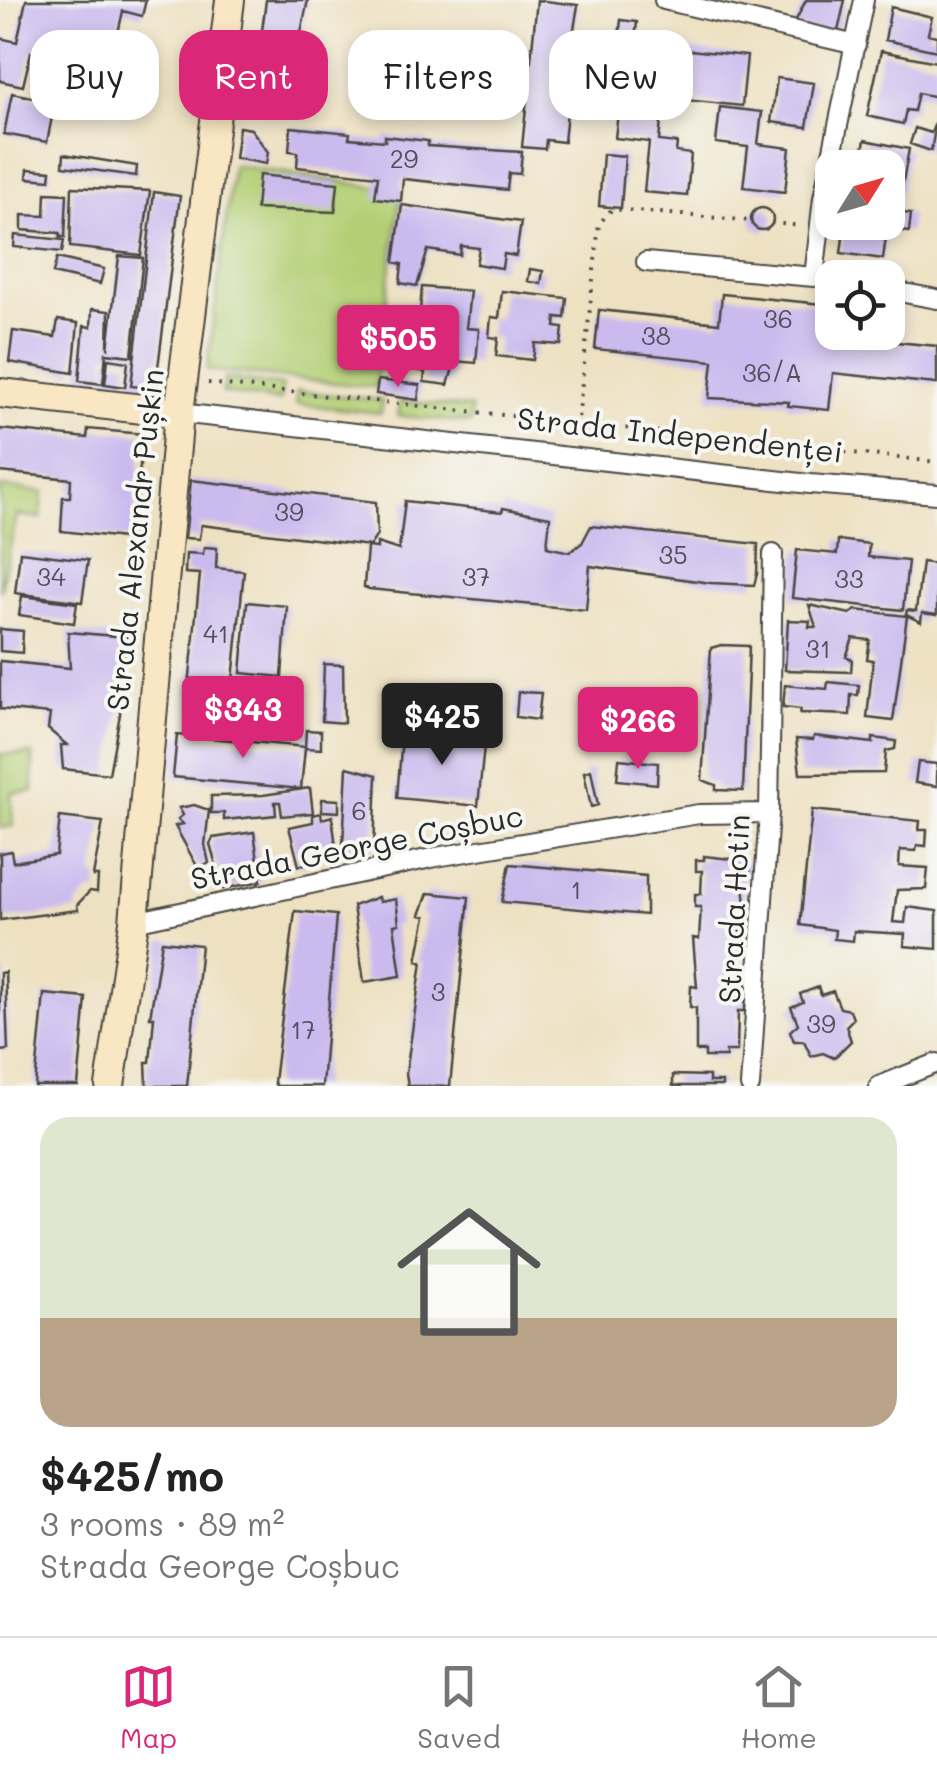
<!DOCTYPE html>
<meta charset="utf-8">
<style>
:root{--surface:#fff;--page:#f2f2f2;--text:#222;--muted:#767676;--line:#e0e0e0;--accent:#db2777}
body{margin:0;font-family:Mali,sans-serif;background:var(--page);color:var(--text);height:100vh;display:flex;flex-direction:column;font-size:38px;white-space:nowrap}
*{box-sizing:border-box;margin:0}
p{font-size:32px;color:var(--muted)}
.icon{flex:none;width:55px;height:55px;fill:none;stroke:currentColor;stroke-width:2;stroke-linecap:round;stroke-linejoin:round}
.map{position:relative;height:1086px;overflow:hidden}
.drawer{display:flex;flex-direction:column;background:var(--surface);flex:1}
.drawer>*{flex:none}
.banner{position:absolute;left:30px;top:30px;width:878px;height:90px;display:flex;gap:20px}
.needle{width:65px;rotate:53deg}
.controls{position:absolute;left:815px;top:150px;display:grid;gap:20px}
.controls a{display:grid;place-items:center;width:90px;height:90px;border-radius:20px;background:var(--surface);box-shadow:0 5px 15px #0003;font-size:50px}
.price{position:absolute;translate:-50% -85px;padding:0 22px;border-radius:10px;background:var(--accent);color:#fff;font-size:32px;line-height:65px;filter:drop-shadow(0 2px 5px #0008)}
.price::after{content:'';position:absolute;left:50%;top:60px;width:30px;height:22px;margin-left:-15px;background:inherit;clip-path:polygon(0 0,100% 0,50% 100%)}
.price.active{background:#222;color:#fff}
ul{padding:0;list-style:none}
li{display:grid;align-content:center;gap:20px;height:530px;padding:0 40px}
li+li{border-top:2px solid var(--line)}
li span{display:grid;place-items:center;height:310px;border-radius:30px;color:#555}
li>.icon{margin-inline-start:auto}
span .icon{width:180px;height:180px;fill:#fffc;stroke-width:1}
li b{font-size:42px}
.pill{padding:0 35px;border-radius:30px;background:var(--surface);box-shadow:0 5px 15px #0003;font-size:35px;line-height:90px}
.pill.active{background:var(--accent);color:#fff}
.tab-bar{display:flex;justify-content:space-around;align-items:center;height:140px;border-top:2px solid var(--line);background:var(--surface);font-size:28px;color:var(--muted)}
.tab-bar a{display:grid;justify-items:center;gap:5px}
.tab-bar .active{color:var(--accent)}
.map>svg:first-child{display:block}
.green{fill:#b3cf75;stroke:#6f7d50;stroke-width:2.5}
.building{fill:#cabaee}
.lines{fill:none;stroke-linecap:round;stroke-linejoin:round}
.street-casing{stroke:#484642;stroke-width:22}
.secondary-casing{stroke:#484642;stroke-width:32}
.path{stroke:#484642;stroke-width:4;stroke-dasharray:2.5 8;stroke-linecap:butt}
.street{stroke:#fff;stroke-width:18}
.secondary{stroke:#f9e7c3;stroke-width:28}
.labels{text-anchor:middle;stroke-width:8;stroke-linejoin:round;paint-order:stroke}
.number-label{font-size:25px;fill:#534f5c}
.street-label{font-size:30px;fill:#2b2b2b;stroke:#f6f6f2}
</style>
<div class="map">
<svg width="937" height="1086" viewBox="0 0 937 1086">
<rect width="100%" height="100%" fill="#f6f6f2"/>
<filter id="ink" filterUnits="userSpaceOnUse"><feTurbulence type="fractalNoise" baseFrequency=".01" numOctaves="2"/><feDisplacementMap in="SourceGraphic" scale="20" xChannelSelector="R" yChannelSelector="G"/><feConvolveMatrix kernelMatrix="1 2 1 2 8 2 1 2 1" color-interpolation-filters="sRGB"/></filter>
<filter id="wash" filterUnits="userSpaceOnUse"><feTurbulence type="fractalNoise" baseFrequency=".0048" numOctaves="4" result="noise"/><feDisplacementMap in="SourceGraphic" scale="40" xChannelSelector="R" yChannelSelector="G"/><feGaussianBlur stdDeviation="2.25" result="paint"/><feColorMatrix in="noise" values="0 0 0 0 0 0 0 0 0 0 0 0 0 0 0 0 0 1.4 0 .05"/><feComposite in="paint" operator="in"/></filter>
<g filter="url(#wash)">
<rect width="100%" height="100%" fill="#eee1c2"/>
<!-- green -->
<path class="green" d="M 233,165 L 401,191 L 375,387 L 207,370 Z
M 225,378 L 282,386 L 280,401 L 223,393 Z
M 297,391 L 382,400 L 381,413 L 296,404 Z
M 400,401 L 471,408 L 470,423 L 398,416 Z
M 0,487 L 43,492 L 41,518 L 17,515 L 0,592 Z
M 0,754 L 33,754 L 33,791 L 11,793 L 13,826 L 0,828 Z"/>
<g id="blocks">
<!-- building -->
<path class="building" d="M 26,0 L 146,0 L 142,16 L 123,11 L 111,64 L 129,68 L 120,109 L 80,100 L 87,65 L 69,64 L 31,52 L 23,86 L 0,81 L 0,38 L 17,42 Z
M 266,0 L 308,0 L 296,55 L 301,55 L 293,115 L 269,112 L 271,104 L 253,101 Z
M 537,0 L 578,5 L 564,91 L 569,91 L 564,142 L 546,140 L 545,149 L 522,147 Z
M 806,0 L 845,0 L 837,36 L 793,26 Z
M 891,7 L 932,17 L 928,34 L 937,36 L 937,51 L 885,40 Z
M 621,20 L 637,22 L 634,47 L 618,45 Z
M 652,46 L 747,56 L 742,106 L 647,96 Z
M 135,50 L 145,52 L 140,79 L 130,77 Z
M 881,51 L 937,62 L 937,97 L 918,93 L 914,111 L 906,110 L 903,124 L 867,116 Z
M 777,78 L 814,83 L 807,127 L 771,122 Z
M 12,93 L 55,102 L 47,142 L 4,134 Z
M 620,96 L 663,101 L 659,141 L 677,143 L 676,152 L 691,154 L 687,196 L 644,192 L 649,142 L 615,138 Z
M 720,107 L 762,112 L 758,144 L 790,148 L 785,192 L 743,187 L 748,147 L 716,143 Z
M 937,118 L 931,151 L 910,144 L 915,128 L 931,133 Z
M 239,127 L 251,129 L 268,152 L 266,164 L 235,158 Z
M 291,127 L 350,133 L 349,138 L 385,141 L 385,136 L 428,141 L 428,146 L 522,152 L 520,174 L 509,173 L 507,190 L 403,179 L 401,201 L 375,198 L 378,176 L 297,167 L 298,152 L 289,151 Z
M 865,140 L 909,149 L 901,192 L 888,188 L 888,168 L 859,168 Z
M 64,154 L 137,166 L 136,176 L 63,166 Z
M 603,154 L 625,156 L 621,208 L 599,206 Z
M 28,169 L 51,171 L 50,180 L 27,178 Z
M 259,175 L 338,183 L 335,212 L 256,209 Z
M 72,187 L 150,191 L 141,255 L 70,247 Z
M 154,192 L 180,196 L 156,383 L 148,388 L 131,386 Z
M 46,193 L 67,194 L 65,237 L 60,237 L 60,233 L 22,230 L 22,215 L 45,216 Z
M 402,205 L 521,222 L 516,256 L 504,254 L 502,268 L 476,264 L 479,248 L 461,246 L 460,255 L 428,250 L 417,286 L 400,283 L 402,264 L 394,262 Z
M751 219a11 11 0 1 1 22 0a11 11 0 1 1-22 0Z
M 888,211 L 911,214 L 909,232 L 887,229 L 883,259 L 841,253 L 845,222 L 888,222 Z
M 15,235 L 64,240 L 62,252 L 14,247 Z
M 119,256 L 143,258 L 132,356 L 106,353 L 103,384 L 79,381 L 84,326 L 91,327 L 92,309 L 109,311 L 108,349 Z
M 57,258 L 104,269 L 100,284 L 53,273 Z
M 530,269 L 543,271 L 541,284 L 528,281 Z
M 422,287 L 470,291 L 466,328 L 479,329 L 476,363 L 455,361 L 448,385 L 424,382 L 425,372 L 399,366 L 401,355 L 388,353 L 391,322 L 419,323 Z
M 502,291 L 567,298 L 565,318 L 556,317 L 555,327 L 563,328 L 561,345 L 535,343 L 533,360 L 496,356 L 498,338 L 489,337 L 491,317 L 499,318 Z
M 722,294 L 832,305 L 835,336 L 937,346 L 937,384 L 833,373 L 829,410 L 788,406 L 789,402 L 709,398 L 713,361 L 595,349 L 599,310 L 719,323 Z
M 58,320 L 78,323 L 73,373 L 9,362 L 13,331 L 55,337 Z
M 108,359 L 128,362 L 125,387 L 105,384 Z
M 378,380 L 420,385 L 418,400 L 376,394 Z
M 0,429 L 87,438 L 88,429 L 143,434 L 133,539 L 61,531 L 63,497 L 70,497 L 71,479 L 0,472 Z
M 191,480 L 376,502 L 377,535 L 370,546 L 201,525 L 199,539 L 185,538 Z
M 405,501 L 502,512 L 503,508 L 550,517 L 547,547 L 570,552 L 582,543 L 591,526 L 758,544 L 757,574 L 754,585 L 711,583 L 590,566 L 586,610 L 369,589 L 364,587 L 367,547 L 377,548 L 377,543 L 399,550 Z
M 838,540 L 869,544 L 868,557 L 908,561 L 903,610 L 792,598 L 797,550 L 837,554 Z
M 204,547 L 217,548 L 216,568 L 244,571 L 231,700 L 188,696 L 200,574 L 185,573 L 186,553 L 203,554 Z
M 20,552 L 88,560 L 82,602 L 15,593 Z
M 922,562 L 937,564 L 937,615 L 922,613 L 921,622 L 906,615 L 907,610 L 916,611 Z
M 22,596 L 77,603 L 74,623 L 19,615 Z
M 247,602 L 287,606 L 282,677 L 241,673 Z
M 809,605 L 850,614 L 856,610 L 907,616 L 893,721 L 867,718 L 873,660 L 867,659 L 870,640 L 853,638 L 846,657 L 852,659 L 851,672 L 785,670 L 788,620 L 810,621 L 809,627 L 816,627 Z
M 0,629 L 23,631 L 22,653 L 0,651 Z
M 68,632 L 126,637 L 120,714 L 109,774 L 63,769 L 61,745 L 67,745 L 48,729 L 50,714 L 0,709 L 0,661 L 70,668 Z
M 721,645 L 749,646 L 743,791 L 716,790 L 716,785 L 702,780 L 711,648 Z
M 324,664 L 343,665 L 344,723 L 322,721 Z
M 828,682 L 859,685 L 858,695 L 851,695 L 850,715 L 800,713 L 801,709 L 783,707 L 785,685 L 827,689 Z
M 518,692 L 541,693 L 538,720 L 516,717 Z
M 306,730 L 321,731 L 321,749 L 305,748 L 301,789 L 173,777 L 177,735 L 305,747 Z
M 451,731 L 485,736 L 478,806 L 397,798 L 402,737 L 417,738 L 417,733 L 451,736 Z
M 814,736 L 873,743 L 873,738 L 896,741 L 895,749 L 886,751 L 884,773 L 800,774 L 796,739 L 813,740 Z
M 619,759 L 658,763 L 657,784 L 617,780 Z
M 918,762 L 937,764 L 937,786 L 915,783 Z
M 347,767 L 377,775 L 374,848 L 343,845 Z
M 591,770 L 598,805 L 591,807 L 584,772 Z
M 310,788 L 313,813 L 282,816 L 280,802 L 275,802 L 276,815 L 224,820 L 224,813 L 211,813 L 211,796 L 263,795 Z
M 322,799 L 339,800 L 339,812 L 322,811 Z
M 194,805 L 209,810 L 205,845 L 209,863 L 198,868 L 175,826 L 183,824 L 178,819 L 183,815 L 179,808 Z
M 812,810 L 920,821 L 919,830 L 927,830 L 926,846 L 917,845 L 916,851 L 900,850 L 899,866 L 928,868 L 926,889 L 897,890 L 893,922 L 905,923 L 907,907 L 937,911 L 937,949 L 904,946 L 905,934 L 854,931 L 853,941 L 834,939 L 835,930 L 800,925 Z
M 321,813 L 322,819 L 332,816 L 337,854 L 299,866 L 289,827 L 313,822 L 313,815 Z
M 60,817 L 103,822 L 93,876 L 98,876 L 97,892 L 90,891 L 77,905 L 78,910 L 0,920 L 0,853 L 11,851 L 13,862 L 56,855 Z
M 254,832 L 261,881 L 223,889 L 210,844 L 213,838 Z
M 704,856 L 750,861 L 750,873 L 743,872 L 748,928 L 740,928 L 739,979 L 745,979 L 745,1011 L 738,1011 L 737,1051 L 726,1051 L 726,1057 L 705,1057 L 705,1051 L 696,1051 L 696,1008 L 690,1007 L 691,986 L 697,987 L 693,938 L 699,939 L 701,907 L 695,907 L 695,894 L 701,894 L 702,871 L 696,871 L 696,860 L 704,860 Z
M 510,864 L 646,876 L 646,915 L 502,902 Z
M 428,893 L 469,897 L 450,1086 L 408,1086 L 406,1073 L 422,962 L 417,961 L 426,916 L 420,915 Z
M 378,897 L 379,902 L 396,899 L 399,924 L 394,925 L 401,976 L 364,982 L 353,906 Z
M 295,911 L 336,915 L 322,1086 L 276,1086 L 274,1082 Z
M 162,941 L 201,945 L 187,1086 L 147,1086 L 146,1062 L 150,1062 L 154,1017 L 150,1017 Z
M 5,972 L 8,1050 L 0,1051 L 0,973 Z
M 818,987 L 821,995 L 833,991 L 840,1008 L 850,1010 L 853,1019 L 846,1026 L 851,1041 L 834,1058 L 823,1053 L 811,1056 L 804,1041 L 794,1041 L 790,1031 L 798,1024 L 791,1007 L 803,1002 L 800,994 Z
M 44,994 L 86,998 L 78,1086 L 35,1086 Z
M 673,1075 L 709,1076 L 709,1082 L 722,1082 L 722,1086 L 673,1086 Z"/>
</g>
</g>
<g filter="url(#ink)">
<use href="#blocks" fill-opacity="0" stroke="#484642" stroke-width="2.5"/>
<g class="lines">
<defs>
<path id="street" d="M 664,0 L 856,45
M 646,262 L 814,277 L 823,198 L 864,0
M 888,290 L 937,299
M 179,413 L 810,484 L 937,494
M 134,922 L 436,857 L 699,814 L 769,813
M 750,1086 L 769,813 L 773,554
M 879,1086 L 937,1063"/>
<path id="secondary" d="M 0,393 L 179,413
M 110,1086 L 134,922 L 179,413 L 230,0"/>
</defs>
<!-- street casing -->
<use href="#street" class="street-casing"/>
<!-- secondary casing -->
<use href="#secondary" class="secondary-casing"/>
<!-- path -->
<path class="path" d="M 771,223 L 801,226
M 208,383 L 937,462
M 576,438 L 599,224 L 612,209 L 753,221"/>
<!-- street -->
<use href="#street" class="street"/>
<!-- secondary -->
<use href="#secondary" class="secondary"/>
</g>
</g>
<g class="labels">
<!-- number labels -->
<g class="number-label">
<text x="404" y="168">29</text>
<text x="778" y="328">36</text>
<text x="656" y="345">38</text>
<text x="772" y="382">36/A</text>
<text x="289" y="521">39</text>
<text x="673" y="564">35</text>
<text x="51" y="586">34</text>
<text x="476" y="586">37</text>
<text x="849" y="588">33</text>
<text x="216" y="643">41</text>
<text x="818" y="658">31</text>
<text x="359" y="820">6</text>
<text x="576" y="899">1</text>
<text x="438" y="1001">3</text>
<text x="821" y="1033">39</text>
<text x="303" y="1039">17</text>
</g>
<!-- street labels -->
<g class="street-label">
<text transform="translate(680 436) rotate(6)" y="10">Strada Independenței</text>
<text transform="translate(136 540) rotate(-84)" y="10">Strada Alexandr Pușkin</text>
<text transform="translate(357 848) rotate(-11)" y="10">Strada George Coșbuc</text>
<text transform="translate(735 909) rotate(-87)" y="10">Strada Hotin</text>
</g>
</g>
</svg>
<div class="controls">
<a><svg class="needle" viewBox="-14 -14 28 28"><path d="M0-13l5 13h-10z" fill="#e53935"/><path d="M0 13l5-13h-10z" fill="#767676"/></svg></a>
<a><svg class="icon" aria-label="locate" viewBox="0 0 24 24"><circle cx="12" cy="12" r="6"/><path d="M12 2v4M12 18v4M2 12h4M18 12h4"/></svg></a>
</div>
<b class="price" style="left:398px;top:390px">$505</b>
<b class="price" style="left:243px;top:761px">$343</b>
<b class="price active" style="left:442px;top:768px">$425</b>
<b class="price" style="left:638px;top:772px">$266</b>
<div class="banner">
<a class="pill">Buy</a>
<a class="pill active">Rent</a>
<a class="pill">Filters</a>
<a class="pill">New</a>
</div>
</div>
<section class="drawer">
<ul>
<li><span style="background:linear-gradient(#dfe7d0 65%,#b9a48a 0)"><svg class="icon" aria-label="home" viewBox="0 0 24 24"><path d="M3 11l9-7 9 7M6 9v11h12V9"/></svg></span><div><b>$425/mo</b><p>3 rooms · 89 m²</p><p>Strada George Coșbuc</p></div></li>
</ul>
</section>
<nav class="tab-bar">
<a class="active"><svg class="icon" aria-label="map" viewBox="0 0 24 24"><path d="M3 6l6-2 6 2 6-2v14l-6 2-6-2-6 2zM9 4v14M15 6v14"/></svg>Map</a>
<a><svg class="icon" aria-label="saved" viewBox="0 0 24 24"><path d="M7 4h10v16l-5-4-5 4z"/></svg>Saved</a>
<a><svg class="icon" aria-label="home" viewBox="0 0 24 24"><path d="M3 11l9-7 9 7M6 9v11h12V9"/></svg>Home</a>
</nav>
